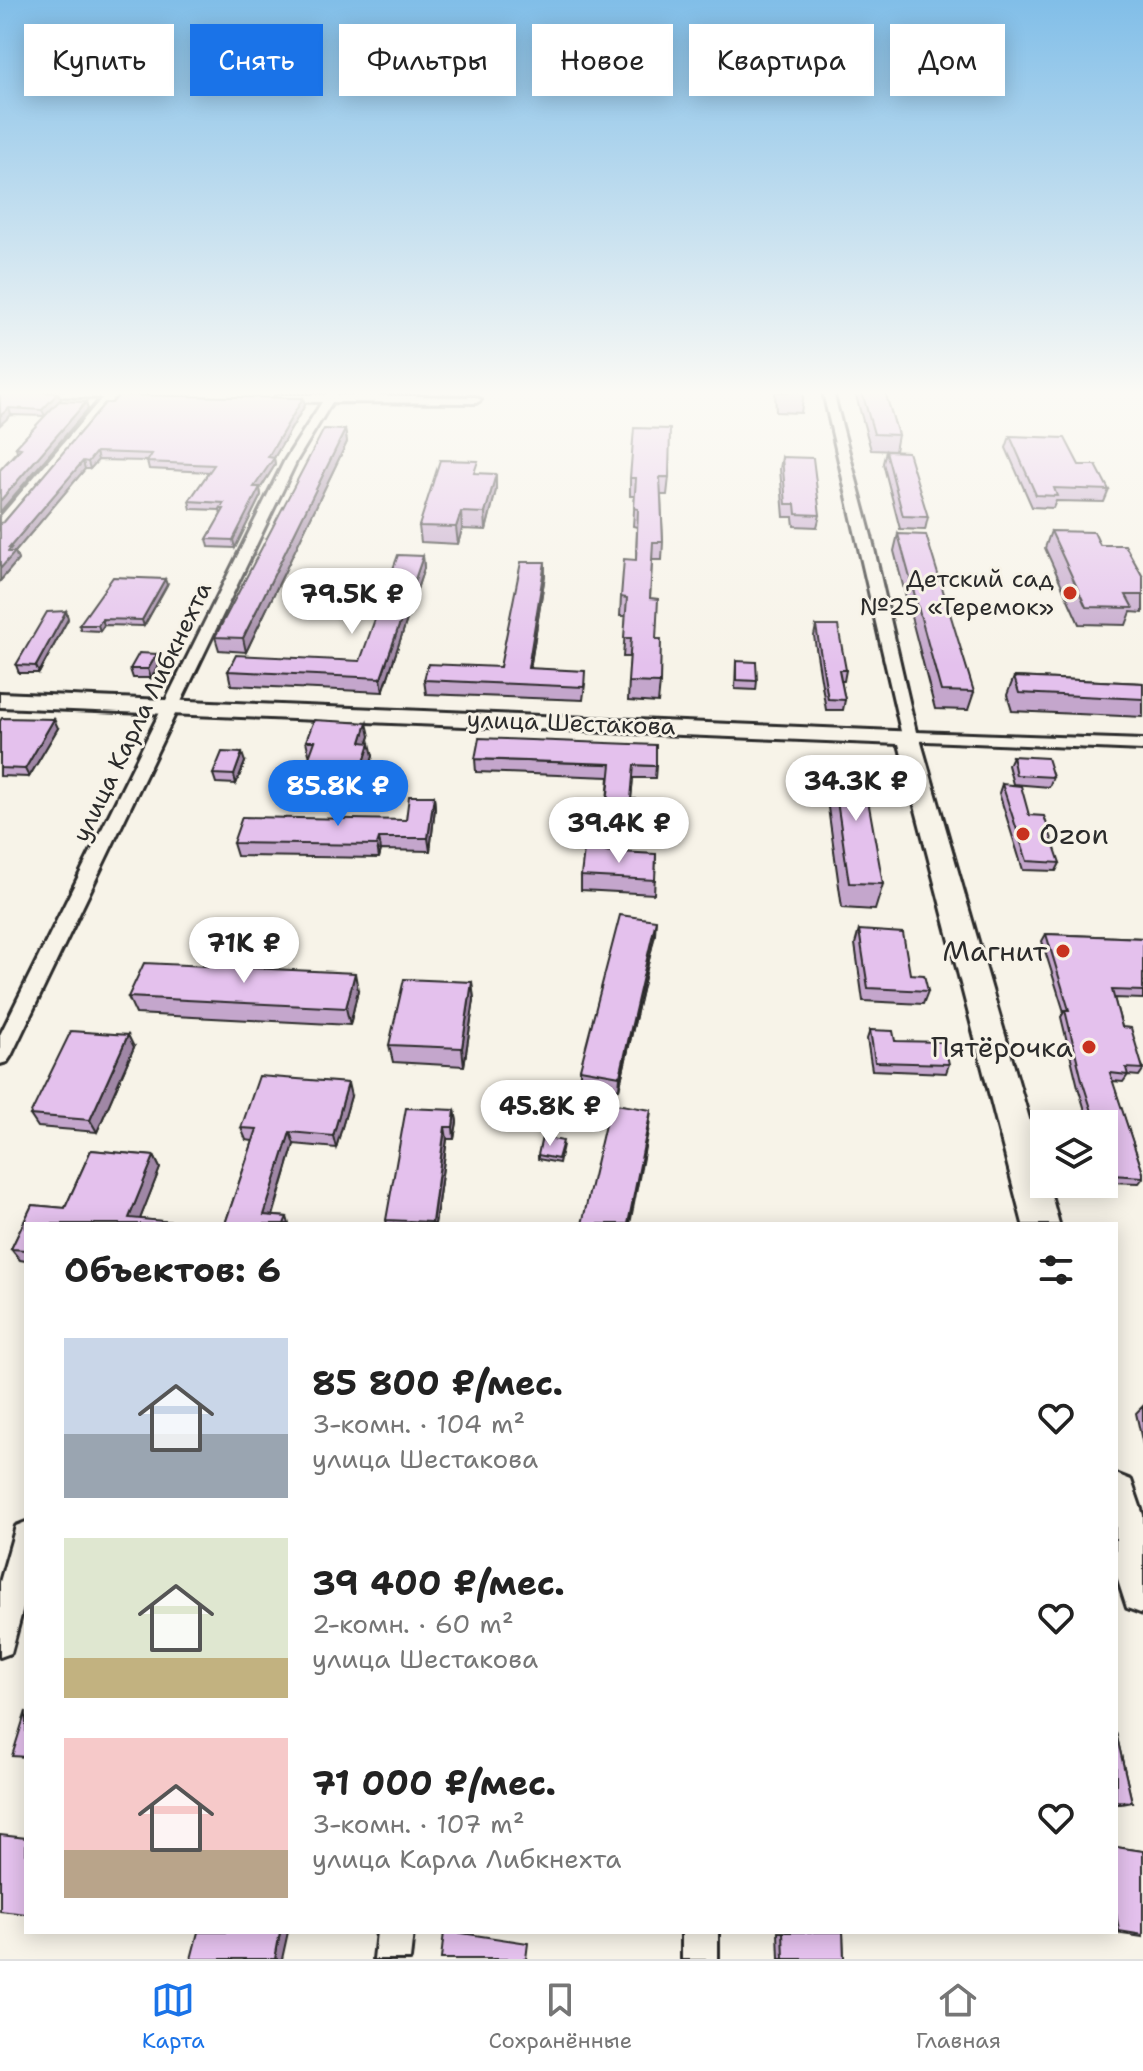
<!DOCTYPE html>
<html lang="ru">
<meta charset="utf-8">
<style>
:root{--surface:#fff;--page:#f2f2f2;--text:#222;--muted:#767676;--line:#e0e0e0;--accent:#1a73e8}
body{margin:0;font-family:"Shantell Sans",sans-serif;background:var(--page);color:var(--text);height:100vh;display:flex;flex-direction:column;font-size:30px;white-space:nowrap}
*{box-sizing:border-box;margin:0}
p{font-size:26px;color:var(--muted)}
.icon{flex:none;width:44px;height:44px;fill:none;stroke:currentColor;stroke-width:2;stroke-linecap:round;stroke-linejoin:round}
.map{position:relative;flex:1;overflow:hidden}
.panel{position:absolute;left:24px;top:1222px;width:1094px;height:712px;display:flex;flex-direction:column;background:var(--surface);border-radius:0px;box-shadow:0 4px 20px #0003}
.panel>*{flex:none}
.banner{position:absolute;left:24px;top:24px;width:1096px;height:72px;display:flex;gap:16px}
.fabs{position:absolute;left:1030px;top:1110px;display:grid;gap:16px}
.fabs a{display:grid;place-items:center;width:88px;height:88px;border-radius:0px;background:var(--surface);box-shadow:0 4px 20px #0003;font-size:40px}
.price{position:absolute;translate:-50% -68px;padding:0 18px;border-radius:28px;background:#fff;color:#222;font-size:26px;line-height:52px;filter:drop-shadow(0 2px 4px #0008)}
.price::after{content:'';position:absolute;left:50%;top:48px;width:24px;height:18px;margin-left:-12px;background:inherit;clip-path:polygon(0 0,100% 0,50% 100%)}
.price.selected{background:var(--accent);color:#fff}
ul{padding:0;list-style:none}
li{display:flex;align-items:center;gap:24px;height:200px;padding:0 40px}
li span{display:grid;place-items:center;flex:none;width:224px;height:160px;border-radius:0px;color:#555}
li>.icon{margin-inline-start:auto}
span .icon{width:96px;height:96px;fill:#fffc;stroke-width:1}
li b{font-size:34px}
h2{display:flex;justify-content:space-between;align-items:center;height:96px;padding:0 40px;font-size:34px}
.pill{padding:0 28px;border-radius:0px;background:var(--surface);box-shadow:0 4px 20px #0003;font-size:28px;line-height:72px}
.pill.selected{background:var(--accent);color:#fff}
.tabs{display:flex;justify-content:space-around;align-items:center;height:112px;border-top:2px solid var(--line);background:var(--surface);font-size:22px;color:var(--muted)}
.tabs a{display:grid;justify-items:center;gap:4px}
.tabs .selected{color:var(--accent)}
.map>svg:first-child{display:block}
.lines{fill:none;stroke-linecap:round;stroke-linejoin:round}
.street-casing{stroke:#2b2b2b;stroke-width:6}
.secondary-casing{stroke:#2b2b2b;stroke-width:6}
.street{fill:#f7f3e8;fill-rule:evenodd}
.secondary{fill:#f7f3e8;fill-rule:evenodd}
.wall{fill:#c4a6cc;stroke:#2b2b2b;stroke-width:2}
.shaded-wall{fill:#a087a6;stroke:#2b2b2b;stroke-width:2}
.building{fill:#e4c1ed;stroke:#2b2b2b;stroke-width:2}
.poi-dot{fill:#c8321e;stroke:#f7f3e8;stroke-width:3}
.labels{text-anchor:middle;stroke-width:6;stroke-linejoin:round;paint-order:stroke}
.far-poi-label{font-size:24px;fill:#2b2b2b;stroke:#f7f3e8;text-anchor:end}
.far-street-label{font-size:24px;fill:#2b2b2b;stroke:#f7f3e8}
.poi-label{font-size:28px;fill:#2b2b2b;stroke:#f7f3e8;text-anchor:end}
</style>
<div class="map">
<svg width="1143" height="1959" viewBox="0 0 1143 1959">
<rect width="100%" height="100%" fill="#f7f3e8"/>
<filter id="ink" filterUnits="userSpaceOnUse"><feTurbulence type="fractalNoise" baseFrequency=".0125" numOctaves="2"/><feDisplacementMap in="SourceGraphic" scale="16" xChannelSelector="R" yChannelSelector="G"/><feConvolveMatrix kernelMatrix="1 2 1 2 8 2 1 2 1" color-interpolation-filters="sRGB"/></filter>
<g filter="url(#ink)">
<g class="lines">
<defs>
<path id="street" d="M 34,392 C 56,392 133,387 148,396 L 143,399 L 114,398 L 5,528 L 0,529 L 0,517 L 102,398 L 39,395 Z
M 328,392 L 338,392 L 336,395 L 476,397 L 481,400 L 476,403 L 332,402 L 297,460 L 11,1056 L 7,1062 L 0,1064 L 0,1035 L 285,460 L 322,402 L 279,401 L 274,398 L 279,395 L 326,395 Z
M 823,392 L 833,392 L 871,536 L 916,732 L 1143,740 L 1143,750 L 903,740 Z
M 26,1522 L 26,1597 L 11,1653 L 0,1657 L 0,1582 L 16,1526 Z
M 377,1932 L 413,1932 L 410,1959 L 374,1959 Z
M 682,1932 L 718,1932 L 718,1959 L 682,1959 Z"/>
<path id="secondary" d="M 0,693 L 918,732 L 1044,1171 L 1044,1184 L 1048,1184 L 1059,1224 L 1023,1224 L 899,744 L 0,707 Z
M 1116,1474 L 1131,1480 L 1143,1515 L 1143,1614 L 1127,1608 L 1116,1574 Z"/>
</defs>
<!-- street casing -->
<use href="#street" class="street-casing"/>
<!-- secondary casing -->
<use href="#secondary" class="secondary-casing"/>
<!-- street -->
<use href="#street" class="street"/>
<!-- secondary -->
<use href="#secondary" class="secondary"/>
</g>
<!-- wall -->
<path class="wall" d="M 0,392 L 58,393 L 61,399 L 59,401 L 88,409 L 0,512 L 0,470 L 17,451 L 16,447 L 45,416 L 11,415 L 0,425 Z
M 775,392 L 804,392 L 801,413 L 776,412 Z
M 855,392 L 885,392 L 898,435 L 895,451 L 871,450 Z
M 105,403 L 305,405 L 274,458 L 275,465 L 260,489 L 261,495 L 235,548 L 209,547 L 207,539 L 221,515 L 220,510 L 191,509 L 189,501 L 209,472 L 149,469 L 147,461 L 98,460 L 90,469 L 85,469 L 15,552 L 18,560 L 0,581 L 4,522 Z
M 345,430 L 347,442 L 246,652 L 219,650 L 215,637 Z
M 1010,436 L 1079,465 L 1109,490 L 1104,502 L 1056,501 L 1053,508 L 1032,507 L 1006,448 Z
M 886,451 L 928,517 L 925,530 L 900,529 L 883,463 Z
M 782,457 L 820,515 L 817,527 L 794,526 L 793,517 L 784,517 L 780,469 Z
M 478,474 L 496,490 L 486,530 L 462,529 L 458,544 L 421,542 L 419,526 Z
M 669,477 L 667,495 L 661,495 L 663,542 L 662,560 L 652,560 L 650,598 L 656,639 L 660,683 L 658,703 L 628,701 L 630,657 L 623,657 L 626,616 L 620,616 L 621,597 L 636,560 L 637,527 L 633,526 L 635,496 L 630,496 L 630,478 Z
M 1051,531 L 1143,577 L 1143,613 L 1131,612 L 1126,625 L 1079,624 L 1045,548 Z
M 898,534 L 974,692 L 968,710 L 935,709 L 894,551 Z
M 423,556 L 424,568 L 383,692 L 231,685 L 228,671 L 360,661 Z
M 545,575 L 530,668 L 585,684 L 583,700 L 426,694 L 424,680 L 500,667 Z
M 167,585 L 144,626 L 104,625 L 100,631 L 81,630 L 79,625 Z
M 66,611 L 68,619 L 39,673 L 19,673 L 16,665 Z
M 816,626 L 846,670 L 844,681 L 841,681 L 845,700 L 843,710 L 826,710 L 814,636 Z
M 736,661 L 757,681 L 756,690 L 735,689 Z
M 160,663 L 151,678 L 133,678 L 130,669 Z
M 1014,677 L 1143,683 L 1143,717 L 1012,711 L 1007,695 Z
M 0,721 L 58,728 L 29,777 L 0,776 Z
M 370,736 L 368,743 L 373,756 L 360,798 L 303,795 L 300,782 L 310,755 L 309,754 L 306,741 Z
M 1012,756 L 1053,777 L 1049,787 L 1013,784 L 1008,765 Z
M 475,759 L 656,766 L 655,778 L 633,778 L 631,799 L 664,801 L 662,830 L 605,826 L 609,777 L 476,772 Z
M 831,760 L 883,884 L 875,910 L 842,908 L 825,786 Z
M 245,762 L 236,784 L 216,783 L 213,774 Z
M 1002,784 L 1029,815 L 1060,863 L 1056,871 L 1023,870 L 999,793 Z
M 434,796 L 435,808 L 430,851 L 381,850 L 379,858 L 237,856 L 233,843 L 406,820 Z
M 656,854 L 654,894 L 581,890 L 581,876 Z
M 859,930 L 910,974 L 928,991 L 923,1004 L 863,1001 L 855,944 Z
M 655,934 L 619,1089 L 580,1082 L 580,1069 Z
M 1046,934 L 1143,938 L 1143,999 L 1114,998 L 1122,1027 L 1143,1067 L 1143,1070 L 1139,1076 L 1128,1075 L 1123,1082 L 1112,1081 L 1143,1173 L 1143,1178 L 1139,1183 L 1107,1182 L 1104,1171 L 1104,1124 L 1089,1124 L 1078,1087 L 1061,1017 L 1064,1012 L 1042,941 Z
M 472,982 L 474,1000 L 464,1066 L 393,1062 L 389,1045 Z
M 358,990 L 350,1025 L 136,1014 L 128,997 Z
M 870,1030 L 949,1064 L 946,1073 L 872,1070 L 867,1039 Z
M 134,1047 L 97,1132 L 38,1127 L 30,1115 Z
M 351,1096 L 336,1148 L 294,1144 L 273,1216 L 287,1217 L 289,1224 L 225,1224 L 253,1141 L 246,1140 L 241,1128 Z
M 455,1110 L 457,1122 L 454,1139 L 447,1139 L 435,1224 L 387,1224 L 386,1220 Z
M 563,1145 L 559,1163 L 538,1159 L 538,1155 Z
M 91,1150 L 154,1156 L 160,1168 L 140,1219 L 195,1224 L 26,1224 L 26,1261 L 20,1260 L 11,1249 L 32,1205 L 65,1208 Z
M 1143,1406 L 1143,1445 L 1136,1413 Z
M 1116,1733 L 1132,1802 L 1121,1804 L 1116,1804 Z
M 1116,1847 L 1143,1851 L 1143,1937 L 1109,1932 L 1116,1932 Z
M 778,1932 L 843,1932 L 844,1959 L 779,1959 Z"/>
<!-- shaded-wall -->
<path class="shaded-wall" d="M 58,393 L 61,399 L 45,416 L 42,410 Z
M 303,398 L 305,405 L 274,458 L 275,465 L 260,489 L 261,495 L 235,548 L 233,540 L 254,487 L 268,457 Z
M 86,402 L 88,409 L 0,512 L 0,501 Z
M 9,408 L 11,415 L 0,425 L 0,416 Z
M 345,430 L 347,442 L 246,652 L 243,638 Z
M 96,452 L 98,460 L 90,469 L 88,462 Z
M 83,461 L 85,469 L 15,552 L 18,560 L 0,581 L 0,569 L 9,548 Z
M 496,474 L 496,490 L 486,530 L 485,513 Z
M 461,512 L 462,529 L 458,544 L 456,527 Z
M 423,556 L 424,568 L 383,692 L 381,678 Z
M 545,562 L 545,575 L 528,682 L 528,668 Z
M 165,579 L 167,585 L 144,626 L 142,620 Z
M 66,611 L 68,619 L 39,673 L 36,666 Z
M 102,619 L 104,625 L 100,631 L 98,625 Z
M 157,654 L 160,663 L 151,678 L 148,669 Z
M 54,719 L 58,728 L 29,777 L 25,769 Z
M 367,723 L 370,736 L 363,756 L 361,742 Z
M 370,743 L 373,756 L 360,798 L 357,784 Z
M 242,753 L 245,762 L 236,784 L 234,775 Z
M 434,796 L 435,808 L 430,851 L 428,838 Z
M 379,838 L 381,850 L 379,858 L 377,845 Z
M 656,920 L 655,934 L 619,1089 L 620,1076 Z
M 355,973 L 358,990 L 350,1025 L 346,1008 Z
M 472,982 L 474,1000 L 464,1066 L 462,1048 Z
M 128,1035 L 134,1047 L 97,1132 L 90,1120 Z
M 348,1083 L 351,1096 L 336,1148 L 333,1136 Z
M 455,1110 L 457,1122 L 454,1139 L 453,1127 Z
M 651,1110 L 649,1127 L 630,1224 L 628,1224 Z
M 445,1127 L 447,1139 L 435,1224 L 432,1224 Z
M 290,1132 L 294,1144 L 270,1224 L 264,1215 Z
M 154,1156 L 160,1168 L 138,1224 L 129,1218 Z
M 280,1932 L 288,1932 L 282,1959 L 275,1959 Z"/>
<!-- building -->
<path class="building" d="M 0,392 L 44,392 L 58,393 L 42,410 L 9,408 L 0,416 Z
M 862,392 L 885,392 L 898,435 L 874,434 Z
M 119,395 L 303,398 L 268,457 L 274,458 L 254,487 L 260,487 L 233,540 L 207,539 L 224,509 L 220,509 L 224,503 L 189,501 L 214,465 L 147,462 L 152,454 L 96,452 L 88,462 L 83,461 L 9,548 L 11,548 L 8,552 L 15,552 L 0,569 L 0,523 L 4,522 L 105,403 L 112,403 Z
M 59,401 L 86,402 L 0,501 L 0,470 L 21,448 L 16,447 Z
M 634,428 L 670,429 L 669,477 L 660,477 L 663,542 L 653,542 L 650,598 L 658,599 L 656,639 L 661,639 L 660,683 L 628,682 L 631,638 L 624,638 L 627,598 L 621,597 L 624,559 L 636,560 L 638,509 L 634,508 L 636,478 L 630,478 Z
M 324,429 L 345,430 L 243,638 L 215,637 Z
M 1010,436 L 1065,438 L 1079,465 L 1096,465 L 1109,490 L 1054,488 L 1057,496 L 1036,495 Z
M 886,451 L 908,452 L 928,517 L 903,516 Z
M 782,457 L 813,458 L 820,515 L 796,514 L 795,504 L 786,504 Z
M 440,460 L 478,461 L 474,473 L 496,474 L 485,513 L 461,512 L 456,527 L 419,526 Z
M 1051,531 L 1094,532 L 1100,545 L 1125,545 L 1143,577 L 1143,595 L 1126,595 L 1133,608 L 1086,607 Z
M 898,534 L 926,535 L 974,692 L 941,691 Z
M 398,555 L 423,556 L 381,678 L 228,671 L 236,655 L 360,661 Z
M 521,562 L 545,562 L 528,668 L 585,671 L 584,687 L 424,680 L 428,664 L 500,667 Z
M 113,577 L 165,579 L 142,620 L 102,619 L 98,625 L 79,625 Z
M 66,611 L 36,666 L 16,665 L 47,612 Z
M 816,626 L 838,626 L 846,670 L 839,670 L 845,700 L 828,699 Z
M 139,653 L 157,654 L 148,669 L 130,669 Z
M 736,661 L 756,662 L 757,681 L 736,680 Z
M 1014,677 L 1143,683 L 1143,699 L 1019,693 Z
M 2,718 L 54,719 L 25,769 L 0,768 L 0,721 Z
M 314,720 L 367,723 L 361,742 L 370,743 L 357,784 L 300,782 L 315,741 L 306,741 Z
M 479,738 L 656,745 L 656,766 L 634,765 L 631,799 L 664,801 L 663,818 L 606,814 L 611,764 L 475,759 Z
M 222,752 L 242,753 L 234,775 L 213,774 Z
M 1012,756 L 1047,758 L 1053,777 L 1016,775 Z
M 831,760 L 861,761 L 883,884 L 849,883 Z
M 1002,784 L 1021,786 L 1029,815 L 1044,816 L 1060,863 L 1027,861 Z
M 409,796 L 434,796 L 428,838 L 379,838 L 377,845 L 233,843 L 242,817 L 406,820 Z
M 584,850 L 656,854 L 655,880 L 581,876 Z
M 620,915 L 656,920 L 620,1076 L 580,1069 Z
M 859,930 L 903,933 L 910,974 L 924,975 L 928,991 L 868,988 Z
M 1046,934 L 1143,938 L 1143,991 L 1112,990 L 1122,1027 L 1131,1028 L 1143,1069 L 1126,1068 L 1128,1075 L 1110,1073 L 1143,1173 L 1143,1177 L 1112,1175 L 1104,1149 L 1104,1124 L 1096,1124 L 1082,1080 L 1065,1010 L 1069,1010 Z
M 144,963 L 355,973 L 346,1008 L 128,997 Z
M 404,979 L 472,982 L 462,1048 L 389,1045 Z
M 870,1030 L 893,1031 L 895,1041 L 944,1042 L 949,1064 L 875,1062 Z
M 71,1031 L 128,1035 L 90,1120 L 30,1115 Z
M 259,1076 L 348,1083 L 333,1136 L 290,1132 L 264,1215 L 287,1217 L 284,1224 L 225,1224 L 257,1129 L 241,1128 Z
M 610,1103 L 651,1110 L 628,1224 L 582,1224 Z
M 406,1108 L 455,1110 L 453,1127 L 445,1127 L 432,1222 L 386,1220 Z
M 542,1137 L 563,1141 L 558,1159 L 538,1155 Z
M 91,1150 L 154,1156 L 129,1218 L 195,1224 L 26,1224 L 26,1250 L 11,1249 L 32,1205 L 65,1208 Z
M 26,1711 L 26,1757 L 12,1756 Z
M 1116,1733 L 1132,1802 L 1116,1801 Z
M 0,1835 L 26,1838 L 26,1914 L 0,1911 Z
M 1116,1847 L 1143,1851 L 1143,1935 L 1119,1931 L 1116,1913 Z
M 198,1932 L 280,1932 L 275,1959 L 191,1959 Z
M 444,1932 L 455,1932 L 528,1943 L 526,1959 L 441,1959 Z
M 783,1932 L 843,1932 L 844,1959 L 784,1959 Z"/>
</g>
<!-- sky -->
<linearGradient id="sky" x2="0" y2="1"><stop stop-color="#81bee8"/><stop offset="0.59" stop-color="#fbfaf5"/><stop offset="1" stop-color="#fbfaf5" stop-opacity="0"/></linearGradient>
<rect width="1143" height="666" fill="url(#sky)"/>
<!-- markers -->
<g class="poi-dot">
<circle cx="1070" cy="593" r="8"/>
<circle cx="1023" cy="834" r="8"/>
<circle cx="1063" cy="951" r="8"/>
<circle cx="1089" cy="1047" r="8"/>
</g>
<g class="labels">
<!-- far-poi labels -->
<g class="far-poi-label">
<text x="1054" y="587">Детский сад<tspan x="1054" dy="28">№25 «Теремок»</tspan></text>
</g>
<!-- far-street labels -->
<g class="far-street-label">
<text transform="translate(142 712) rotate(-64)" y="8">улица Карла Либкнехта</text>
<text transform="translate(571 723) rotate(2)" y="8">улица Шестакова</text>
</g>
<!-- poi labels -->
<g class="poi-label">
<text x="1039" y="844" text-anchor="start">Ozon</text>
<text x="1047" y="961">Магнит</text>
<text x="1073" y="1057">Пятёрочка</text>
</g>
</g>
</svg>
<div class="fabs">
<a><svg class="icon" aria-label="layers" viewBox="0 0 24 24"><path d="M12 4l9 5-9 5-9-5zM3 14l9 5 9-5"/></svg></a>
</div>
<b class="price" style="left:352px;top:636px">79.5K ₽</b>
<b class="price" style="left:856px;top:823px">34.3K ₽</b>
<b class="price selected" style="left:338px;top:828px">85.8K ₽</b>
<b class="price" style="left:619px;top:865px">39.4K ₽</b>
<b class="price" style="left:244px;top:985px">71K ₽</b>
<b class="price" style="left:550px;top:1148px">45.8K ₽</b>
<div class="banner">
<a class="pill">Купить</a>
<a class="pill selected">Снять</a>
<a class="pill">Фильтры</a>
<a class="pill">Новое</a>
<a class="pill">Квартира</a>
<a class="pill">Дом</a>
</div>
<section class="panel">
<h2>Объектов: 6<svg class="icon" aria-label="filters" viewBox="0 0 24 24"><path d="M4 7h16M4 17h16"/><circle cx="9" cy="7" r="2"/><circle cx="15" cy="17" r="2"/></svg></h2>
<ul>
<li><span style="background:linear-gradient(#c9d6e8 60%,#9aa5b1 0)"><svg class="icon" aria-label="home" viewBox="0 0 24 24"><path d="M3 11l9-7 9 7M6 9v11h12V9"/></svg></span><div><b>85 800 ₽/мес.</b><p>3-комн. · 104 m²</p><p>улица Шестакова</p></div><svg class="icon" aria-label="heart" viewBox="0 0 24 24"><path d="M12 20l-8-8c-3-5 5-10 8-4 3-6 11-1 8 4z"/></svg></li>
<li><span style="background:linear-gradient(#dfe7d0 75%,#c2b280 0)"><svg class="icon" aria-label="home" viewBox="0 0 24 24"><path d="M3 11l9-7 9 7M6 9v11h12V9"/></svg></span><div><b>39 400 ₽/мес.</b><p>2-комн. · 60 m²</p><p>улица Шестакова</p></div><svg class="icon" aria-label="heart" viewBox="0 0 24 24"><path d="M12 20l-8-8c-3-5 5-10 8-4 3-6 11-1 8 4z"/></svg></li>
<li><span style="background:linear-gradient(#f6c9c9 70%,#b9a48a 0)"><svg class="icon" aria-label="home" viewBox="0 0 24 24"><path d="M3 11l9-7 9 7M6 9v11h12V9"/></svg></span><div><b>71 000 ₽/мес.</b><p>3-комн. · 107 m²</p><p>улица Карла Либкнехта</p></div><svg class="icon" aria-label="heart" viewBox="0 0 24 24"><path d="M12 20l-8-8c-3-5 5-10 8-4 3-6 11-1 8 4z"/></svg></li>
</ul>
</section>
</div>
<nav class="tabs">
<a class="selected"><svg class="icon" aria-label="map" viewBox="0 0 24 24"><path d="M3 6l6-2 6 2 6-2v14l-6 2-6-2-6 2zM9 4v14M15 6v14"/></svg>Карта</a>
<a><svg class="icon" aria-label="saved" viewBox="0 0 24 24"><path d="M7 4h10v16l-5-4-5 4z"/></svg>Сохранённые</a>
<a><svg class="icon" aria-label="home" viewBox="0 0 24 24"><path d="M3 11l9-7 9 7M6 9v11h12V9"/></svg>Главная</a>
</nav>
